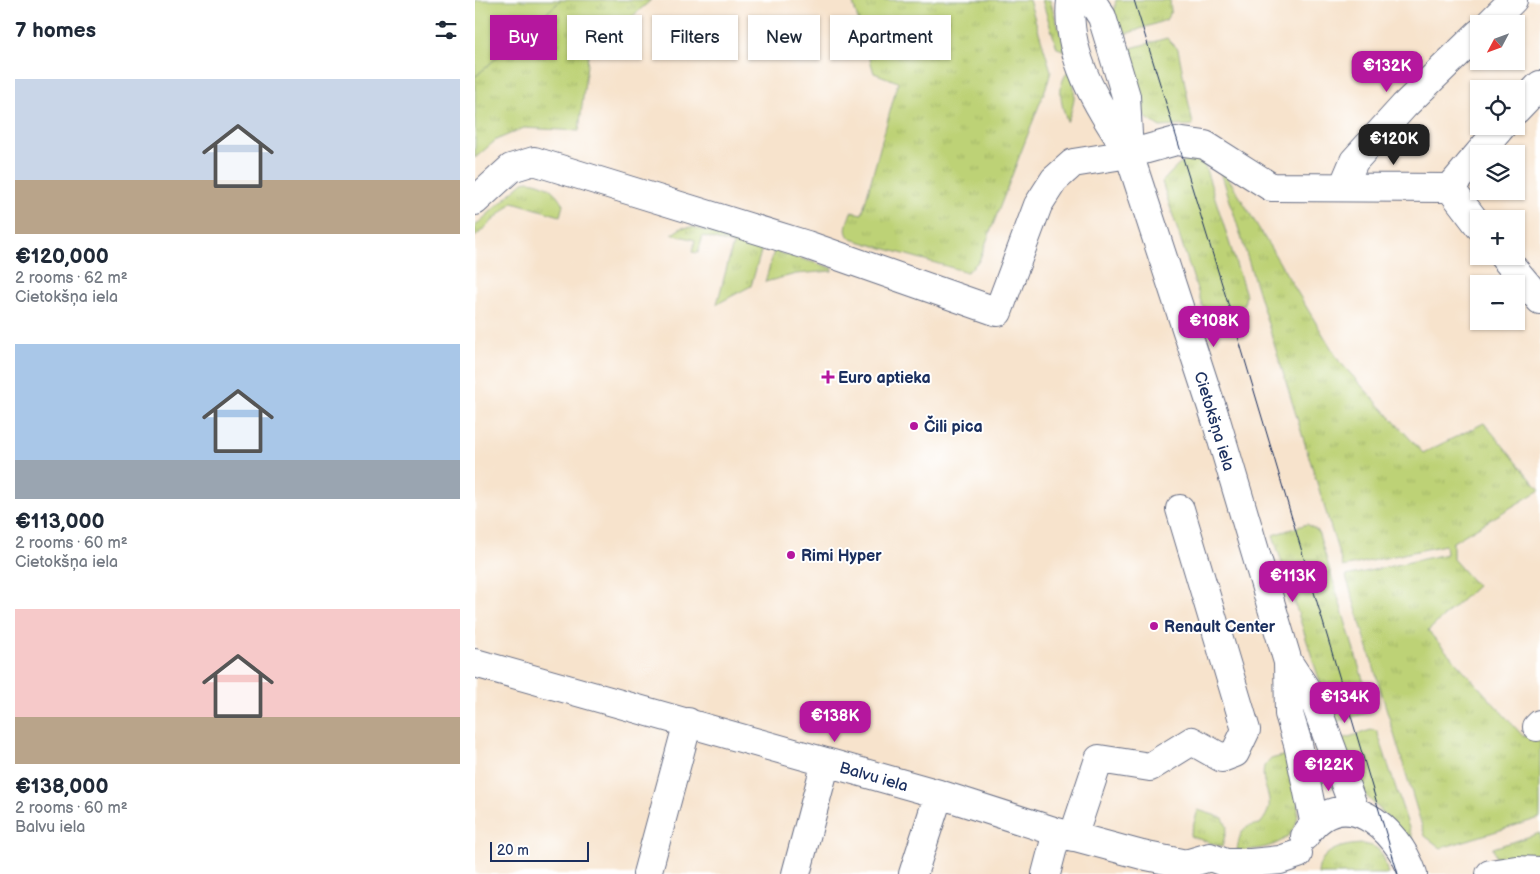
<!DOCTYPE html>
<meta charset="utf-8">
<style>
:root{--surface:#fff;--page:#f6f6f7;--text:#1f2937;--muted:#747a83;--accent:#b5179e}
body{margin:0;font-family:"Balsamiq Sans",sans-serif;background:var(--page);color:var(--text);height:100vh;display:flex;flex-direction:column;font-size:19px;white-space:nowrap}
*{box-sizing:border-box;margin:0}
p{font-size:16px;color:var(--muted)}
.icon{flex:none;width:28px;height:28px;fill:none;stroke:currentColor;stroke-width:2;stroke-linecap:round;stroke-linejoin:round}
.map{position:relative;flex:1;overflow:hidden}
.sheet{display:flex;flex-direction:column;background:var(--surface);width:475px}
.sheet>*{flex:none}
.banner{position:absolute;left:15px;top:15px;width:475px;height:45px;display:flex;gap:10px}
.needle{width:32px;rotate:229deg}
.fabs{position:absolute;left:995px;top:15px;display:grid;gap:10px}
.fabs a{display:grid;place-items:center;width:55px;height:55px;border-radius:0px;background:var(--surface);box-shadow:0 1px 4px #0004;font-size:25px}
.scale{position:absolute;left:15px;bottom:12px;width:99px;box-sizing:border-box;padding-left:5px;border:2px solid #1b2f5e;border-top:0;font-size:14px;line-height:18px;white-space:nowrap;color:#1b2f5e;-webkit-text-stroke:4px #fff;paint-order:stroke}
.price{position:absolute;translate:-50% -42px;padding:0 11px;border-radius:10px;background:var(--accent);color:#fff;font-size:16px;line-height:32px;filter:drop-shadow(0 1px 2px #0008)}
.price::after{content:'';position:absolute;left:50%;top:30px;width:15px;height:11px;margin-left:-8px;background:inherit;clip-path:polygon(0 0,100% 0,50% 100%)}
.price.active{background:#222;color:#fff}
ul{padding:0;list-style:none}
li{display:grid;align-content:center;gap:10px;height:265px;padding:0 15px}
li span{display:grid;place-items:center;height:155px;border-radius:0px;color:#555}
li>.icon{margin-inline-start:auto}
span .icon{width:90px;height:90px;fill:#fffc;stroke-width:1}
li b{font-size:21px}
h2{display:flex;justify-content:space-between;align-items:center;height:60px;padding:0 15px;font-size:21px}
.tag{padding:0 18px;border-radius:0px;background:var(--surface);box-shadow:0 1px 4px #0004;font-size:18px;line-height:45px}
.tag.active{background:var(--accent);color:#fff}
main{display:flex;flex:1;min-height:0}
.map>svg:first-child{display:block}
.grass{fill:url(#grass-tufts);stroke:#6c806a}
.park{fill:#bdd276;stroke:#6c806a}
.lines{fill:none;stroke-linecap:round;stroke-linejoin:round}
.minor-casing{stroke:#686e84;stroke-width:30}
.minor{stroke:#fff;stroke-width:28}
.tram{stroke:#1b2f5e;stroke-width:1}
.poi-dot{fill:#b5179e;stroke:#fff;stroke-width:2}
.labels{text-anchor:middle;stroke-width:4;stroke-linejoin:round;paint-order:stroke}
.poi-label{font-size:16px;font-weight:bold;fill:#1b2f5e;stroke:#fff;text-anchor:start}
.street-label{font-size:16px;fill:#1b2f5e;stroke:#fff}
</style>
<main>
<section class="sheet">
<h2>7 homes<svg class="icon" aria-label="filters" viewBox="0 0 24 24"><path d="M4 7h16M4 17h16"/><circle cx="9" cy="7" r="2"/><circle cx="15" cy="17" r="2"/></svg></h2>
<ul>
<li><span style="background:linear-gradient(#c9d6e8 65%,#b9a48a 0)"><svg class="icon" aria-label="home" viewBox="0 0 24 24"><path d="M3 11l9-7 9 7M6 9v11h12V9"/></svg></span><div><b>€120,000</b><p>2 rooms · 62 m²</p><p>Cietokšņa iela</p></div></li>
<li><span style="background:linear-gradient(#a9c7e8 75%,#9aa5b1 0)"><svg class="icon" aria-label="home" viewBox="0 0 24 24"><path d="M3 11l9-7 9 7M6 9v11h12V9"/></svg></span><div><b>€113,000</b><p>2 rooms · 60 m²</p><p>Cietokšņa iela</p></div></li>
<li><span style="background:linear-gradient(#f6c9c9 70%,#b9a48a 0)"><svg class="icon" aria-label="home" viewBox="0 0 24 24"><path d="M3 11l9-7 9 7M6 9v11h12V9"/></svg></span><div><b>€138,000</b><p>2 rooms · 60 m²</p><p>Balvu iela</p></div></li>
</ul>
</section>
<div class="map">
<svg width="1065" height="874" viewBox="0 0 1065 874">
<defs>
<pattern id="grass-tufts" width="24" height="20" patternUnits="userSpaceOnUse" patternTransform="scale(1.25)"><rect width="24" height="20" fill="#bdd276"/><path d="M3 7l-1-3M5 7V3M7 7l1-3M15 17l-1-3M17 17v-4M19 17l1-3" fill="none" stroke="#a2b568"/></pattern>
</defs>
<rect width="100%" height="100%" fill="#fff"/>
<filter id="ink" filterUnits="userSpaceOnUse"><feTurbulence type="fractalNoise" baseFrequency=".02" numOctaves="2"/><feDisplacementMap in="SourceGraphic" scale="10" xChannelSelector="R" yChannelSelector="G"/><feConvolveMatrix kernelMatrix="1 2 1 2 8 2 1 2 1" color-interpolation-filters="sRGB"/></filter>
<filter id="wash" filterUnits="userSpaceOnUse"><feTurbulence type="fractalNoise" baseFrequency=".0096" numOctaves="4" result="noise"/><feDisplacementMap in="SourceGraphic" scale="20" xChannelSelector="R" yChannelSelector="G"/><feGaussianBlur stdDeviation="1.12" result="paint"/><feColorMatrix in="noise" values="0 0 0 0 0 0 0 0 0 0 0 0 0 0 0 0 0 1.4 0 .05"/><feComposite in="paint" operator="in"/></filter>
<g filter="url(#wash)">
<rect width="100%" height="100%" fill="#f7e3cc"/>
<!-- grass -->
<path class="grass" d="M 86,0 L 176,0 L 113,56 L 104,131 L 49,128 L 21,140 L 0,158 L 0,77 Z
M 377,0 L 554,0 L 576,71 L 573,82 L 504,261 L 492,272 L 376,239 C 367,231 373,222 376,212 L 387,214 L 423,82 L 399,73 Z
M 567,0 L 575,0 L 591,51 L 582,48 Z
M 641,0 L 695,0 L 696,11 L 691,20 L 645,36 L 639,11 Z
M 692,38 L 703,49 L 718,125 L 685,127 L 670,117 L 649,50 Z
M 596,68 C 601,89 601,102 592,122 C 586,103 580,84 596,68 Z
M 727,157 L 771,295 L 769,305 L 731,317 L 687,182 C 701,168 706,158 727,157 Z
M 742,159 L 864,361 L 948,453 L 1009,423 L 1065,490 L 978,542 L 978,559 L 1002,586 L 953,631 L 1048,736 L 1065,736 L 1065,818 L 966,848 L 950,836 L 871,576 L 971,554 L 970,545 L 868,567 Z
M 53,181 C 70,183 81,190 88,205 L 85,216 L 38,202 L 0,237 L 0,226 L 48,182 Z
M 218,227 L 287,248 L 276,286 L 242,304 L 258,244 L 228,236 L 223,253 L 217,252 L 220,240 L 197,234 L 206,228 Z
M 299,251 L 358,268 L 357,271 L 321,274 L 290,282 Z
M 832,524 L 843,531 L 895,703 L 891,713 L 858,723 L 798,535 Z
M 896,730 L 902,731 L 939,843 L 879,784 L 864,740 Z
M 814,754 C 817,772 824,793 823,812 C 823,844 786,851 762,850 C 766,831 765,827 785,824 C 806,799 784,791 789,766 L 796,759 Z
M 723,810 L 748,818 L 752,827 L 747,847 L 715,836 Z
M 1065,833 L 1065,853 L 1023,864 L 1018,848 Z
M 888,844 C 909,847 908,856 913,874 L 843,874 C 844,849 868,845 888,844 Z"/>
<!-- park -->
<path class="park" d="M 0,0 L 86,0 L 0,77 Z"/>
</g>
<g filter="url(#ink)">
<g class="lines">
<defs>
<path id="minor" d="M 596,0 C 590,56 624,107 653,152
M 616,0 L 627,17 L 651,96 L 654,154 L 741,420 L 813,662 L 814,714 L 823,744 L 839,821
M 1014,24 L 1038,0
M 1041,110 L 1065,85
M 868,187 L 879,161 L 929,106 L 1004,33
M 975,188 L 1027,126
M 0,201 L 36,168 L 59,161 L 332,245 L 523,312 L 563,205 L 579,180 L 598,163 L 654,154 L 701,141 L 730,145 L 796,187 L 975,188 L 1004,226
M 1028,256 L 1065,300
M 813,662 L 840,703 L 880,811
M 0,663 L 464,794 L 582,832 L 667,855 L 711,864 L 735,857 L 751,863 L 776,863 L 805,860 L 823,854
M 1062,727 L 1065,724
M 830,836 C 866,780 922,827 938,874
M 598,837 L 624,759 L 675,767 L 717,741 L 747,758 L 760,753 L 771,730 L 705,509
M 172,874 L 213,722
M 321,874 L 351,762
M 438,874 L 464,794
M 571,874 L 582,832
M 1015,874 L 1041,870 L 1065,871"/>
</defs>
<!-- minor casing -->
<use href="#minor" class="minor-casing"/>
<!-- minor -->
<use href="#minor" class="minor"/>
<!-- tram -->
<path class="tram" d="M 659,0 L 755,310 L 923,874"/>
</g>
</g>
<!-- markers -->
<g class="poi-dot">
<path d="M350.5 369.5h5v5h5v5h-5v5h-5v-5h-5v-5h5z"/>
<circle cx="439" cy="426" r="5"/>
<circle cx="316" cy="555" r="5"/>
<circle cx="679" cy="626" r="5"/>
</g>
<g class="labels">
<!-- poi labels -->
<g class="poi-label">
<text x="363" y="383">Euro aptieka</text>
<text x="449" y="432">Čili pica</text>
<text x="326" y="561">Rimi Hyper</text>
<text x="689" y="632">Renault Center</text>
</g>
<!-- street labels -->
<g class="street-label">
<text transform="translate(740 421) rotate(73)" y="6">Cietokšņa iela</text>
<text transform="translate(399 776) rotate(16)" y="6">Balvu iela</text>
</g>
</g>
</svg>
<div class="fabs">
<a><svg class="needle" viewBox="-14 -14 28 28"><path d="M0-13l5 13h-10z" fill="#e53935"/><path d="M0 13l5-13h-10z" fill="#747a83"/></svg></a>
<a><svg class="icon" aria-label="locate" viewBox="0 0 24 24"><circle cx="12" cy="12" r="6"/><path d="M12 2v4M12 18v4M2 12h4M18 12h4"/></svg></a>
<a><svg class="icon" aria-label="layers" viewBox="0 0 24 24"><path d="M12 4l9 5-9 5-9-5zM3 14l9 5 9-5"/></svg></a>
<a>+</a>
<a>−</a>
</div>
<div class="scale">20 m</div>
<b class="price" style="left:912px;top:93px">€132K</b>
<b class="price active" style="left:919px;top:166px">€120K</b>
<b class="price" style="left:739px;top:348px">€108K</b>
<b class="price" style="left:818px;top:603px">€113K</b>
<b class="price" style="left:870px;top:724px">€134K</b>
<b class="price" style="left:360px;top:743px">€138K</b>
<b class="price" style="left:854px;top:792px">€122K</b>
<div class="banner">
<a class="tag active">Buy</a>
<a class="tag">Rent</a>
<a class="tag">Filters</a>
<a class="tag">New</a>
<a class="tag">Apartment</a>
</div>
</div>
</main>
